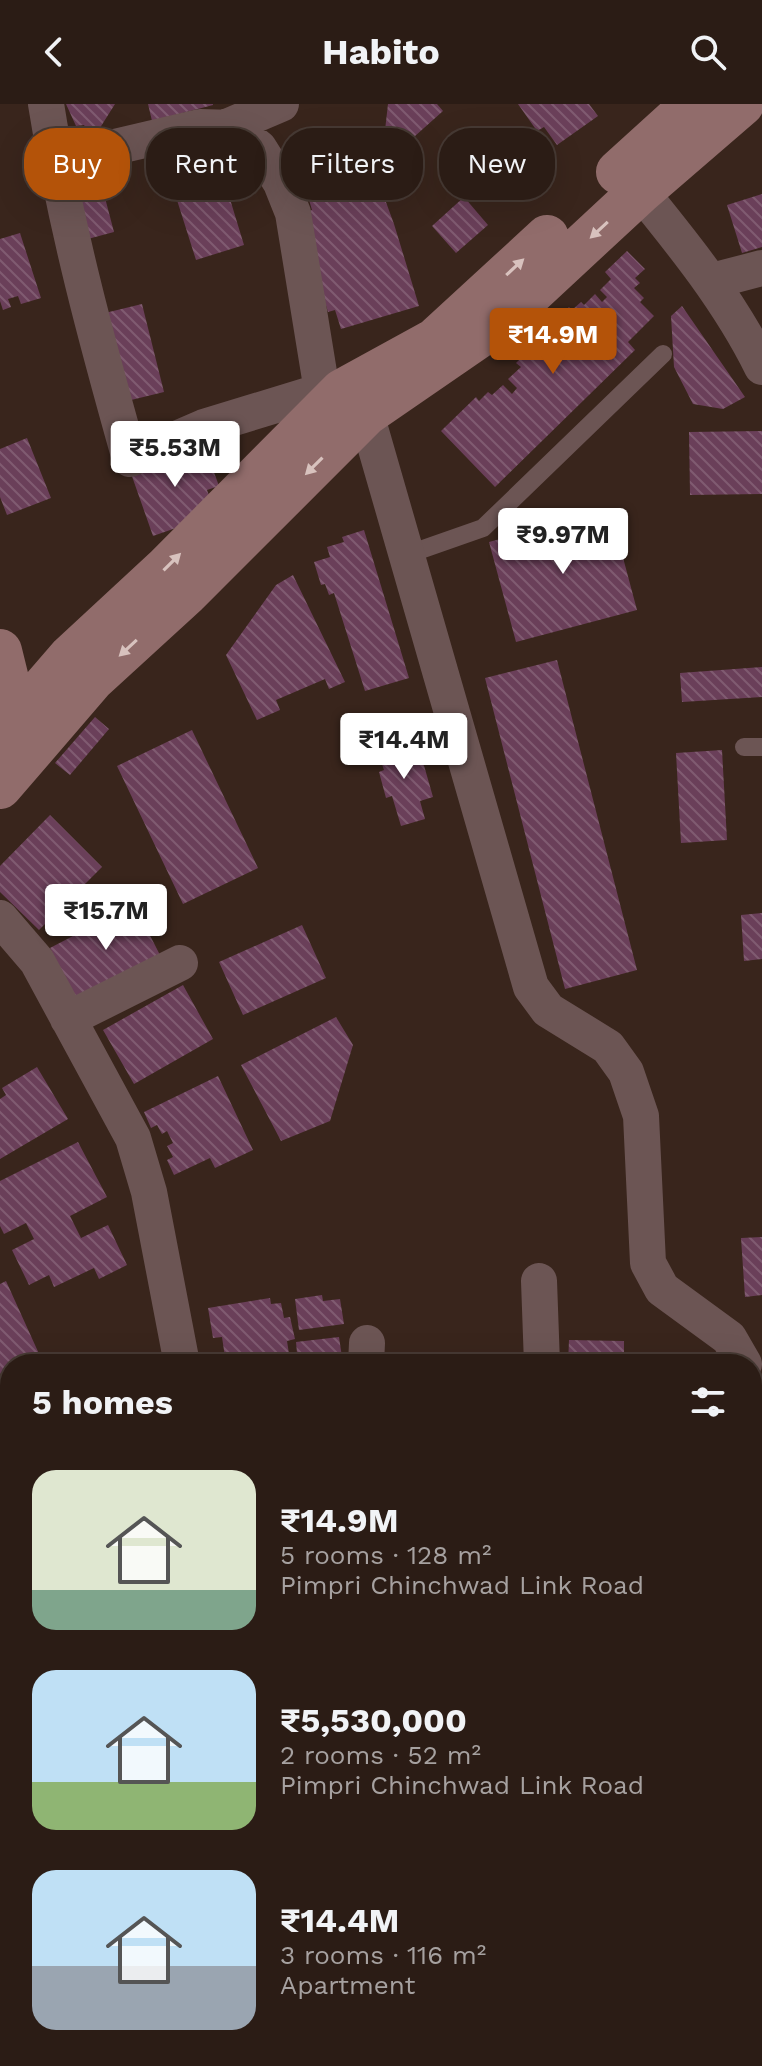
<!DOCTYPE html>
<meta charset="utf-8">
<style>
:root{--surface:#2b1c15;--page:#372922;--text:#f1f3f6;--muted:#a6a1a0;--line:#473a34;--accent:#b45309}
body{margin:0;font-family:"Work Sans",sans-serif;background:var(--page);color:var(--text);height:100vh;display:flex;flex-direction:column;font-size:30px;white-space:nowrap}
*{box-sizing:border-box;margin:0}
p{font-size:26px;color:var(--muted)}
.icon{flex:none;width:44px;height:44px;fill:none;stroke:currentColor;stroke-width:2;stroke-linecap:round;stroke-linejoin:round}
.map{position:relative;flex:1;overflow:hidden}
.details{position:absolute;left:0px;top:1250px;width:762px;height:712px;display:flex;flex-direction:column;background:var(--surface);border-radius:32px 32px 0 0;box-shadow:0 8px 32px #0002,0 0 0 2px var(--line)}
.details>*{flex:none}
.top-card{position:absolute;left:24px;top:24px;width:714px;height:72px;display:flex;gap:16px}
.price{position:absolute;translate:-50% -68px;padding:0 18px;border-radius:8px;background:#fff;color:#222;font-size:26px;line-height:52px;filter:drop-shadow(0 2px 4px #0008)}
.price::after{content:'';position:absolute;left:50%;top:48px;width:24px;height:18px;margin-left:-12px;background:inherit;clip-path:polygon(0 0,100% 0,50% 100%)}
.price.selected{background:var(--accent);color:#fff}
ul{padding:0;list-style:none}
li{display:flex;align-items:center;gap:24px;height:200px;padding:0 32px}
li span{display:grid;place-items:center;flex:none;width:224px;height:160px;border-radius:24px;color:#555}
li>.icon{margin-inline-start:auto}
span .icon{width:96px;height:96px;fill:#fffc;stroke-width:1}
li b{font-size:34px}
h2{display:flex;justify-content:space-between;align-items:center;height:96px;padding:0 32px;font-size:34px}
.tag{padding:0 28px;border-radius:32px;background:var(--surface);box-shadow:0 8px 32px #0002,0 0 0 2px var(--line);font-size:28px;line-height:72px}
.tag.selected{background:var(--accent);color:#fff}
header{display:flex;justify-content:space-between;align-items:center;height:104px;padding:0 32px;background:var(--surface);font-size:36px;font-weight:700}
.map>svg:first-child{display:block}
.grass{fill:url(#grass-tufts)}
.building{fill:url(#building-back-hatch)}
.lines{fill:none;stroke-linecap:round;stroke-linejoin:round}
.lane{stroke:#6c5554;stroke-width:18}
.street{stroke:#6c5554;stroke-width:36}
.secondary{stroke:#916c6b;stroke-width:44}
.oneway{fill:#d8c2be}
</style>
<header><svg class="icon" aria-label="back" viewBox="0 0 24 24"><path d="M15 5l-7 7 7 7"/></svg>Habito<svg class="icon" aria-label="search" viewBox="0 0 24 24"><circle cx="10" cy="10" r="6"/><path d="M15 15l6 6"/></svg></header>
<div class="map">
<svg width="762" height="1962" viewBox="0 0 762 1962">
<defs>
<pattern id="grass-tufts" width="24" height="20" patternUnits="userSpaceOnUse" patternTransform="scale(2)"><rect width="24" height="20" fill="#353a0f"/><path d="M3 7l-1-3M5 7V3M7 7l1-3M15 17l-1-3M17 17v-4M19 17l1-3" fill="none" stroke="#535732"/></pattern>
<pattern id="building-back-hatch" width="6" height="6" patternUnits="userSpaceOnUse" patternTransform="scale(2)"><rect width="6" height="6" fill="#6a3f59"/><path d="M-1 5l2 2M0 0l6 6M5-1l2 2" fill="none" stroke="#805b71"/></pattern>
</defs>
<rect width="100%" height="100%" fill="#39251c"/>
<!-- grass -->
<path class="grass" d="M 10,1536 L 10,1662 L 0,1664 L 0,1537 Z"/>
<!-- building -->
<path class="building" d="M 66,0 L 115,0 L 98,27 L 90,31 L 84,21 L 76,22 Z
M 148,0 L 213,0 L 213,1 L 152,17 Z
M 388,0 L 437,0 L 443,7 L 396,49 L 384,35 Z
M 518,0 L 589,0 L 598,12 L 557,41 L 544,23 L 537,27 Z
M 219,59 L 244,141 L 196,156 L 170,74 Z
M 372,69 L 379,91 L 383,90 L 394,120 L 419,202 L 341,225 L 335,206 L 328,208 L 308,142 L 306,108 L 312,106 L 307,89 Z
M 99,71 L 114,128 L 84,136 L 69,80 Z
M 762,90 L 762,143 L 742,149 L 727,101 Z
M 464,93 L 488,121 L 456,149 L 432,122 Z
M 20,129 L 41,194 L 21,200 L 18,192 L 8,195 L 11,203 L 3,206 L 0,197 L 0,135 Z
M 627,147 L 645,165 L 635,174 L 640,179 L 634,184 L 644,194 L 640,198 L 654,212 L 628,238 L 635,246 L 495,383 L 441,327 L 476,293 L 479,297 L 488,288 L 492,291 L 503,281 L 512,290 L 517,284 L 508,275 L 521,263 L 516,259 L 524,251 L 522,248 L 569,203 L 572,206 L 581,198 L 584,201 L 595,190 L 602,198 L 607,193 L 600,186 L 611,175 L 605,168 Z
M 142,200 L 164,288 L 127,297 L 105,209 Z
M 682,202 L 745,293 L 723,305 L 693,300 L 674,263 L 671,212 Z
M 762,327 L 762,390 L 690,391 L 689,328 Z
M 27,334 L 51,394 L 7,411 L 0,393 L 0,345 Z
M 204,341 L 219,382 L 207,386 L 216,410 L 153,432 L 128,361 Z
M 610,405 L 637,506 L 516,538 L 489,438 Z
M 364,426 L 409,574 L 365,587 L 334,489 L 329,491 L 325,480 L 321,481 L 314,458 L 330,453 L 327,443 L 344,438 L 342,433 Z
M 293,471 L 345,578 L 329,585 L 325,575 L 276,596 L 280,606 L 257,616 L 226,551 L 276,481 Z
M 557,556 L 637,866 L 565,885 L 485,574 Z
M 762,563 L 762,593 L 682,598 L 680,569 Z
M 95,613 L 109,625 L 70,671 L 55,659 Z
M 192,626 L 258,764 L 183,800 L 117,662 Z
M 399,633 L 403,649 L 412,646 L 417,660 L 423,658 L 433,693 L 420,697 L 425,715 L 401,722 L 392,692 L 386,694 L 379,668 L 384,666 L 375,640 Z
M 722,646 L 727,736 L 681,739 L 676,649 Z
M 50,711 L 102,763 L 39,826 L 0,788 L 0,762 Z
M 134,800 L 161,853 L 77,897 L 50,844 Z
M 762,809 L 762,855 L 744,857 L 741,811 Z
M 302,821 L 326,874 L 243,911 L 219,858 Z
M 183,881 L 213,935 L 134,980 L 103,926 Z
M 336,913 L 353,941 L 330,1017 L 281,1037 L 241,961 Z
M 37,963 L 68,1015 L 0,1055 L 0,995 L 6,991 L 2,984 Z
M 218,972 L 253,1046 L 215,1064 L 210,1054 L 174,1071 L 167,1056 L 173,1053 L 167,1042 L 173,1039 L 167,1027 L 162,1030 L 157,1021 L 151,1024 L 144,1008 Z
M 78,1038 L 107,1093 L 70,1112 L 81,1134 L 108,1121 L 127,1161 L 99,1175 L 94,1164 L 54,1183 L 49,1171 L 29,1181 L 12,1146 L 34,1135 L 26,1119 L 4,1130 L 0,1122 L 0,1077 Z
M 762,1133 L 762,1191 L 745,1193 L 741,1134 Z
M 6,1177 L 40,1252 L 23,1260 L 10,1260 L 10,1266 L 0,1270 L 0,1180 Z
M 322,1191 L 323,1197 L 340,1195 L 344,1220 L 299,1226 L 295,1195 Z
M 270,1194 L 271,1200 L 281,1199 L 284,1214 L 290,1213 L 295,1235 L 287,1237 L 290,1256 L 267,1260 L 226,1260 L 222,1233 L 213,1234 L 208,1204 Z
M 339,1233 L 343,1260 L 298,1260 L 296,1238 Z
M 569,1236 L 624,1237 L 624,1260 L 568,1260 Z
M 427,1251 L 428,1260 L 408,1260 L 408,1252 Z
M 0,1298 L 10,1317 L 10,1368 L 0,1373 Z
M 0,1411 L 10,1411 L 10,1502 L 0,1502 Z
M 762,1638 L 762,1802 L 752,1818 L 752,1655 Z
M 0,1869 L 10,1909 L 10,1921 L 0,1923 Z
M 240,1952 L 272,1952 L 274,1960 L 297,1955 L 297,1952 L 338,1952 L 340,1962 L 242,1962 Z
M 382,1952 L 456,1952 L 458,1962 L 385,1962 Z
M 671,1952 L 736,1952 L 729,1962 L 672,1962 L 667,1959 Z"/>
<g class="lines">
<!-- lane -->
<path class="lane" d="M 406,451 L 483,424 L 663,250
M 744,643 L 762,643"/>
<!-- street -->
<path class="street" d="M 46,0 C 65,120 97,238 130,355 L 204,323 L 322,287 L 342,287 L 366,310 L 531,883 L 548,906 L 608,943 L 626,968 L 641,1012 L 648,1159 L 662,1185 L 729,1234 L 744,1260
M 224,24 L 281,0
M 55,57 L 200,23 L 234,24 L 259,44 L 281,79 L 293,109 L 322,287
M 623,66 C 674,129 726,190 762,263
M 712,177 L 762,164
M 0,814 L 37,857 L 133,1034 L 149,1088 L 182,1260
M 68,915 L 180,859
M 539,1177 L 542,1260
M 366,1260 L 367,1239
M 752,1383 L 762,1383
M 0,1384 L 10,1387
M 752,1511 L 762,1445
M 0,1522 L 10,1522
M 752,1614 L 762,1616
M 0,1674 L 10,1672
M 752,1847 L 762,1830
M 752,1893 L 762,1899
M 215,1952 L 217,1962
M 605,1952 L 620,1962
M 0,1956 L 20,1952"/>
<!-- secondary -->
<path class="secondary" d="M 618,68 L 693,0
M 0,547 L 17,616 L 31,634
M 0,634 L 70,553 L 165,465 L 342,287 L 435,236 L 547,133
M 0,683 L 93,575 L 187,489 L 366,310 L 501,217 L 640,88 L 742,0"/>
</g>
<!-- one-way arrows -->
<defs><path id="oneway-solid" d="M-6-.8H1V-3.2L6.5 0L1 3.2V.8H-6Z" transform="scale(2)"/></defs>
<g class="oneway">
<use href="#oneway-solid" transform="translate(599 126) rotate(137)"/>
<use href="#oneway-solid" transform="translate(515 163) rotate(-43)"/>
<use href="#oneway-solid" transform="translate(314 362) rotate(135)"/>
<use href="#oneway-solid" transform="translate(172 458) rotate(-45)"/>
<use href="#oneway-solid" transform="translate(128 544) rotate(137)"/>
</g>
</svg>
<b class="price selected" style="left:553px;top:272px">₹14.9M</b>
<b class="price" style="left:175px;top:385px">₹5.53M</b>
<b class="price" style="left:563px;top:472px">₹9.97M</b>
<b class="price" style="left:404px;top:677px">₹14.4M</b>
<b class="price" style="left:106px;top:848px">₹15.7M</b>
<div class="top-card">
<a class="tag selected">Buy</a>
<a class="tag">Rent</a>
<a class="tag">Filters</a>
<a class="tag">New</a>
</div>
<section class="details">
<h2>5 homes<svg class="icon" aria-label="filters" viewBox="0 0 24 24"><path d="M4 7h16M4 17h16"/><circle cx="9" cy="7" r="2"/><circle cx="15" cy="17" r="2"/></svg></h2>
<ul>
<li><span style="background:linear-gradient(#dfe7d0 75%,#7fa58c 0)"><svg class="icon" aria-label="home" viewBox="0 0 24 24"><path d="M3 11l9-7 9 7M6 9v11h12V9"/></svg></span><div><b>₹14.9M</b><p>5 rooms · 128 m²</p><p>Pimpri Chinchwad Link Road</p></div></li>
<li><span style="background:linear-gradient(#bfe0f5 70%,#8fb573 0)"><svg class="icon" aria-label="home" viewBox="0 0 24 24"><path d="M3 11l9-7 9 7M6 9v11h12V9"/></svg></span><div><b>₹5,530,000</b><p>2 rooms · 52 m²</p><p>Pimpri Chinchwad Link Road</p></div></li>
<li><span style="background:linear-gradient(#bfe0f5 60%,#9aa5b1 0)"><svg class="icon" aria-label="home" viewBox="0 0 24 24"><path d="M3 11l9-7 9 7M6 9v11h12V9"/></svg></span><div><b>₹14.4M</b><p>3 rooms · 116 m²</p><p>Apartment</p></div></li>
</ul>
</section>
</div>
